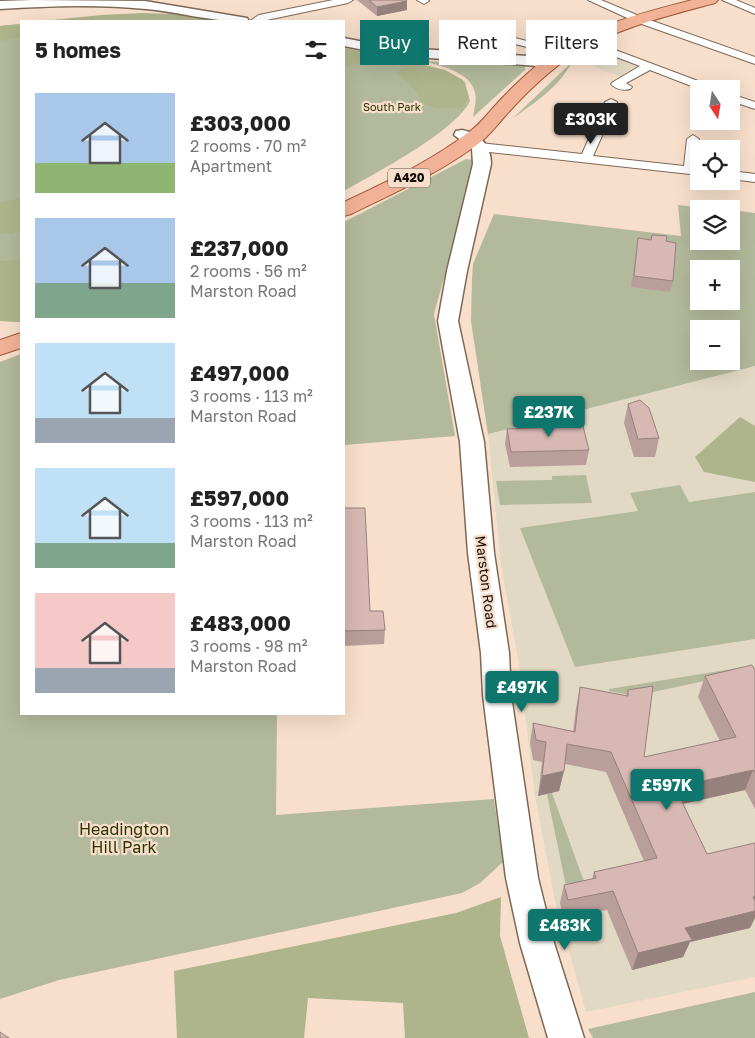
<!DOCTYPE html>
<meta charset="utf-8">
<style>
:root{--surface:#fff;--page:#f2f2f2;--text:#222;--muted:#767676;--accent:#0f766e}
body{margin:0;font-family:"Golos Text",sans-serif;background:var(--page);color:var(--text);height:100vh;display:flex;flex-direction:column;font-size:19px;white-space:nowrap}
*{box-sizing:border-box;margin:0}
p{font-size:16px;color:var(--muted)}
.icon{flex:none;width:28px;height:28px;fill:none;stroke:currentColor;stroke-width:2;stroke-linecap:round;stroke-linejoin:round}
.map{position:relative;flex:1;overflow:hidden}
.panel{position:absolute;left:20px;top:20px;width:325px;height:695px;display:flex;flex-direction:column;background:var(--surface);border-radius:0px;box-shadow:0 5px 20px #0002}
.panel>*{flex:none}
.hud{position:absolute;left:360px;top:20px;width:320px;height:45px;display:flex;gap:10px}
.needle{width:32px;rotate:168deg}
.controls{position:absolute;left:690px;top:80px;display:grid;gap:10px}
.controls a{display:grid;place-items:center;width:50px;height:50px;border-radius:0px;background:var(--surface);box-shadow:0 5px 20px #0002;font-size:25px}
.price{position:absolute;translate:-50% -42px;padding:0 11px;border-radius:5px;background:var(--accent);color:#fff;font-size:16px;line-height:32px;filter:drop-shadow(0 1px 2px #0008)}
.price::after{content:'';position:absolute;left:50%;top:30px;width:15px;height:11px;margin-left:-8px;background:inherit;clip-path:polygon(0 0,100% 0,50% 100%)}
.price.on{background:#222;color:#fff}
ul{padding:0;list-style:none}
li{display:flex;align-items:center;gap:15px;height:125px;padding:0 15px}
li span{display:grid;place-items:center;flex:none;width:140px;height:100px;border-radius:0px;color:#555}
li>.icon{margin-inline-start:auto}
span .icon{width:60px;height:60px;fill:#fffc;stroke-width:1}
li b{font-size:21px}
h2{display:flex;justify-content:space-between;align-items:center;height:60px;padding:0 15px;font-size:21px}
.pill{padding:0 18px;border-radius:0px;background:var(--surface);box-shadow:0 5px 20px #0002;font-size:18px;line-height:45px}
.pill.on{background:var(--accent);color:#fff}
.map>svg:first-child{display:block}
.education{fill:#e2d9c4;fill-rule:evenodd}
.green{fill:#b3b99b;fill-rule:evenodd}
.forest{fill:#aeb58d}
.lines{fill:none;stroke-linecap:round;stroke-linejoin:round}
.minor-casing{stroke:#7e6957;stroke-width:2}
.tertiary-casing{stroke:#7e6957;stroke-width:3}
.secondary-casing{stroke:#7e6957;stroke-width:3}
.primary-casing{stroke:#9f5737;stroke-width:2}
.minor{fill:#fff;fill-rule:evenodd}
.tertiary{fill:#fff;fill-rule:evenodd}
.secondary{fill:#fff;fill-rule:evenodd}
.primary{fill:#f2b297;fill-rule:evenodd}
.wall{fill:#ba9e9a}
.shaded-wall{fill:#97817d}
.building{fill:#d8b8b3;stroke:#97817d}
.labels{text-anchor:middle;stroke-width:4.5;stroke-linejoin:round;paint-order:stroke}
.far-park-label{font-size:11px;fill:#2d3200;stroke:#f7dfcb}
.shield{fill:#f7dfcb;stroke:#584c41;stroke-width:1}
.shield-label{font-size:12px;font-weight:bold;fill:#140d06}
.street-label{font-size:14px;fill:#140d06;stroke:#f7dfcb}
.near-park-label{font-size:16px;fill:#2d3200;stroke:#f7dfcb}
</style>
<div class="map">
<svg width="755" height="1038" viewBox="0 0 755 1038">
<rect width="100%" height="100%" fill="#f7dfcb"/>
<!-- education -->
<path class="education" d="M 601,50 L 644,66 L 621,77 L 580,61 Z
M 731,210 L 755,213 L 755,977 L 586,1012 L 555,901 L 535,796 L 519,664 L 501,565 L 488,434 L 471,321 L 731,301 ZM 699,329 L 731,329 L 731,361 L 699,361 Z"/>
<!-- green -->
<path class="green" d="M 21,24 L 21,322 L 3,321 L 0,321 L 0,26 Z
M 344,48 L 445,70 L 465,82 L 470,101 C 455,132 374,174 344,191 Z
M 423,61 L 524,66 L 526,69 L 473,117 C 474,110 477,100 475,93 C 471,72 441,66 423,61 Z
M 573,61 C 555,91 539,99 512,119 Z
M 466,159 L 474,160 L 473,174 L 434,314 L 455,436 L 344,445 L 344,222 Z
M 678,205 L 716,209 L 699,209 L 699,241 L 731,241 L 731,210 L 755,213 L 755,366 L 488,434 L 471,321 L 472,279 L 473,264 L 494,214 L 681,236 ZM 699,269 L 731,269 L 731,301 L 699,301 ZM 699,329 L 731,329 L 731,361 L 699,361 Z
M 21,354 L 21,714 L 277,714 L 276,815 L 494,799 L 503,862 L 480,883 L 462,893 L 59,980 L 0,999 L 0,362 Z
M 586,475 L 592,503 L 500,505 L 496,481 L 552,480 L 552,476 Z
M 680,485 L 689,502 L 755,492 L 755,639 L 575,667 L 520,528 L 638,511 L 630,493 Z
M 738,668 L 741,673 L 635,696 L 609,691 L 609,689 Z
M 552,793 L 586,887 L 567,891 L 547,794 Z
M 755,992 L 755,1038 L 593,1038 L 588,1029 Z"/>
<!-- forest -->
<path class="forest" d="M 142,13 L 173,14 L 215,21 L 42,21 L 102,15 Z
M 21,24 L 21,38 L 0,41 L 0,26 Z
M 344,48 L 370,53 L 360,63 L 344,67 Z
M 412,62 L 445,70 L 463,80 L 469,97 L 462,107 L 439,109 L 421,103 L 418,94 L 397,72 Z
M 21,198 L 21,230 L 12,234 L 0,233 L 0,203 Z
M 21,260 L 21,322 L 0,321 L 0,261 Z
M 740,417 L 755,426 L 755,482 L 704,472 L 695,457 Z
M 501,897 L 500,936 L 529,1038 L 405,1038 L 403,1003 L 308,998 L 304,1038 L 177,1038 L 174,971 L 456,913 Z"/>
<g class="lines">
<defs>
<path id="minor" d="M 333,0 L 353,0 L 348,3 L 262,21 L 250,21 L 259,15 Z
M 417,0 L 428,0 L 429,1 L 424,4 Z
M 588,0 L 601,0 L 644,18 L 755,57 L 755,64 L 636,22 Z
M 722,0 L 736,0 L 755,8 L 755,14 Z
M 458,24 L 547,46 L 548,48 L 543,51 L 454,29 L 454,25 Z
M 586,39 L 714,87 L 715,89 L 699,89 L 650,70 L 626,83 L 632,87 L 630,89 C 624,91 615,89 611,84 L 613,82 L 640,66 L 582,44 L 581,42 L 582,40 Z
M 731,94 L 755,102 L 755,109 L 731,101 Z
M 611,99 L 617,102 L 593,156 L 684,166 L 687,139 L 693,135 L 699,139 L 696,167 L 699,167 L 699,175 L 480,151 L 474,147 L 480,143 L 582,154 L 605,102 Z
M 731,171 L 755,174 L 755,182 L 731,179 Z"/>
<path id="tertiary" d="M 33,0 L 145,1 L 247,18 L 249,21 C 215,23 180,12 146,9 C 98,4 49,6 0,9 L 0,1 Z
M 344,38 L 389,47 L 528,56 L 550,59 L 557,63 L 550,67 L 389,55 L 344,46 Z"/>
<path id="secondary" d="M 462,130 C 480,134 491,145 491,164 L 467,271 L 458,321 L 484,442 L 494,553 L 509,653 L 511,695 L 538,878 L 554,943 L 584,1038 L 548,1038 L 520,943 L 506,878 L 483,695 L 481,653 L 468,553 L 460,442 L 438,321 L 447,271 L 473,164 L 472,148 L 454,135 L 456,131 Z"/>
<path id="primary" d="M 692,0 L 718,0 L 715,3 C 667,16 616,28 573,55 C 548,71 526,93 506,115 C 498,124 492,132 483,140 C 444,171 396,192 351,214 L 344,216 L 344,202 C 386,182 432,161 469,132 C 479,125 485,117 493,108 C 506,93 521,79 536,66 C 579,28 638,14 692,0 Z
M 21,333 L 21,348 L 0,355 L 0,340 Z"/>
</defs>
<!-- minor casing -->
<use href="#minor" class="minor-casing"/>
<!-- tertiary casing -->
<use href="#tertiary" class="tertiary-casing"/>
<!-- secondary casing -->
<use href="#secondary" class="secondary-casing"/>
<!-- primary casing -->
<use href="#primary" class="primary-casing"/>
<!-- minor -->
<use href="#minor" class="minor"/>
<!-- tertiary -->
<use href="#tertiary" class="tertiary"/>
<!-- secondary -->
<use href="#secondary" class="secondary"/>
<!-- primary -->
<use href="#primary" class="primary"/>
</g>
<!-- wall -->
<path class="wall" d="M 357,0 L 406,0 L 407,1 L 407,10 L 377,16 Z
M 638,238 L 666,241 L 673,281 L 670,292 L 631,287 Z
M 628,404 L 659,438 L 655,457 L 634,457 L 624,423 Z
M 553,423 L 589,450 L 586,465 L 510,467 L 505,444 L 507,429 L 553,428 Z
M 344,508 L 370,611 L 385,630 L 384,644 L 344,646 Z
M 755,670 L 755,809 L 745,790 L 683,804 L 707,854 L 750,928 L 690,942 L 683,957 L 632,970 L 607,910 L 563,918 L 560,903 L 564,885 L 592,879 L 594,872 L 644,861 L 606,772 L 565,764 L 559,791 L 538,796 L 542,762 L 533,760 L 530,743 L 533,723 L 573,731 L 576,708 L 580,687 L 627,696 L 628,690 L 644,757 L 720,741 L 698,697 L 705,676 Z"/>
<!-- shaded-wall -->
<path class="shaded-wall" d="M 407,1 L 407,10 L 377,16 L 377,7 Z
M 753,770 L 745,790 L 668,807 L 675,787 Z
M 564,771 L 559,791 L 538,796 L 542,776 Z
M 755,896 L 755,918 L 750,928 L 690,942 L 683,957 L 632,970 L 638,953 L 685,928 Z"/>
<!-- building -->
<path class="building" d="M 369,0 L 406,0 L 407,1 L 377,7 Z
M 652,235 L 667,236 L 666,241 L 676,243 L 673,281 L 634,276 L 638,238 L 651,240 Z
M 640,400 L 649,408 L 659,438 L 638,439 L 628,404 Z
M 582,422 L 589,450 L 511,452 L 507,429 L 554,427 L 553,423 Z
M 344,508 L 365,508 L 370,611 L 383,611 L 385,630 L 344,631 Z
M 752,665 L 755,670 L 755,773 L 753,770 L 675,787 L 707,854 L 755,843 L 755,896 L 753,897 L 755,901 L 755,911 L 685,928 L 692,940 L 638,953 L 613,891 L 568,900 L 564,885 L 596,878 L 594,872 L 657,858 L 611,752 L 567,744 L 564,771 L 542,776 L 546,742 L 536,740 L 533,723 L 575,732 L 580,687 L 628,696 L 628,690 L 653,686 L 644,757 L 736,737 L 705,676 Z
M 0,1032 L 9,1038 L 0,1038 Z"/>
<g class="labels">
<!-- far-park labels -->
<g class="far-park-label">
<text x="392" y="111">South Park</text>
</g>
<!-- shield labels -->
<rect class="shield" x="388" y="168.5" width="42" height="19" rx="4"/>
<g class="shield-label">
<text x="409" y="182">A420</text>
</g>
<!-- street labels -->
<g class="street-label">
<text transform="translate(486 582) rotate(83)" y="5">Marston Road</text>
</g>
<!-- near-park labels -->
<g class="near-park-label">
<text x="124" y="835">Headington<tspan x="124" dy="18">Hill Park</tspan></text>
</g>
</g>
</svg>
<div class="controls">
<a><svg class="needle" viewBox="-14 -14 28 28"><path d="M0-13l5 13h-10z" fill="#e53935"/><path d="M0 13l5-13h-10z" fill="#767676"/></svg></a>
<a><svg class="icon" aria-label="locate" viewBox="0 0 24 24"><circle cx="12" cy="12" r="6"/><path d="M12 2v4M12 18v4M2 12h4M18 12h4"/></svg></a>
<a><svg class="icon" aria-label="layers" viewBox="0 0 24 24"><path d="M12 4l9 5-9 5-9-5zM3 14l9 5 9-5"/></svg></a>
<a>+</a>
<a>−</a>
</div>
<b class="price on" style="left:591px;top:145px">£303K</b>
<b class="price" style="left:549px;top:438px">£237K</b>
<b class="price" style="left:522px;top:713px">£497K</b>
<b class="price" style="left:667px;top:811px">£597K</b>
<b class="price" style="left:565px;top:951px">£483K</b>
<div class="hud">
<a class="pill on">Buy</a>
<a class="pill">Rent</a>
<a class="pill">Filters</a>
</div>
<section class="panel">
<h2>5 homes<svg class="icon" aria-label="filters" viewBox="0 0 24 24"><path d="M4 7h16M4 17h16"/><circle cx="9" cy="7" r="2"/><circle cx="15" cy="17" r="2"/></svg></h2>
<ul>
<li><span style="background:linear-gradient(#a9c7e8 70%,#8fb573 0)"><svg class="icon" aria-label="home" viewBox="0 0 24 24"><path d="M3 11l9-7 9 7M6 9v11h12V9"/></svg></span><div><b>£303,000</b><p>2 rooms · 70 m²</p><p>Apartment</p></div></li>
<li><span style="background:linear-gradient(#a9c7e8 65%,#7fa58c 0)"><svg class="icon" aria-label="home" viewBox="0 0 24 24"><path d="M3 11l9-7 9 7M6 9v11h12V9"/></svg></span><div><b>£237,000</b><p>2 rooms · 56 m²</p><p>Marston Road</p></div></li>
<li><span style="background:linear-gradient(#bfe0f5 75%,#9aa5b1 0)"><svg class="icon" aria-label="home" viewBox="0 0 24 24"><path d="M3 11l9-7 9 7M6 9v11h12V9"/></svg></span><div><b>£497,000</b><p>3 rooms · 113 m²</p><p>Marston Road</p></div></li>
<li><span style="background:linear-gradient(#bfe0f5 75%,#7fa58c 0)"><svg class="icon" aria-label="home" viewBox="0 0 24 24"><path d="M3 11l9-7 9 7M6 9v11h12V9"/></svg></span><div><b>£597,000</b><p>3 rooms · 113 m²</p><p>Marston Road</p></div></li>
<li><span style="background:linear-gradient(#f6c9c9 75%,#9aa5b1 0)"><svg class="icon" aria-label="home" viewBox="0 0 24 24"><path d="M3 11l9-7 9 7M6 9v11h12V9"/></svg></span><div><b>£483,000</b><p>3 rooms · 98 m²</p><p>Marston Road</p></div></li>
</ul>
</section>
</div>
